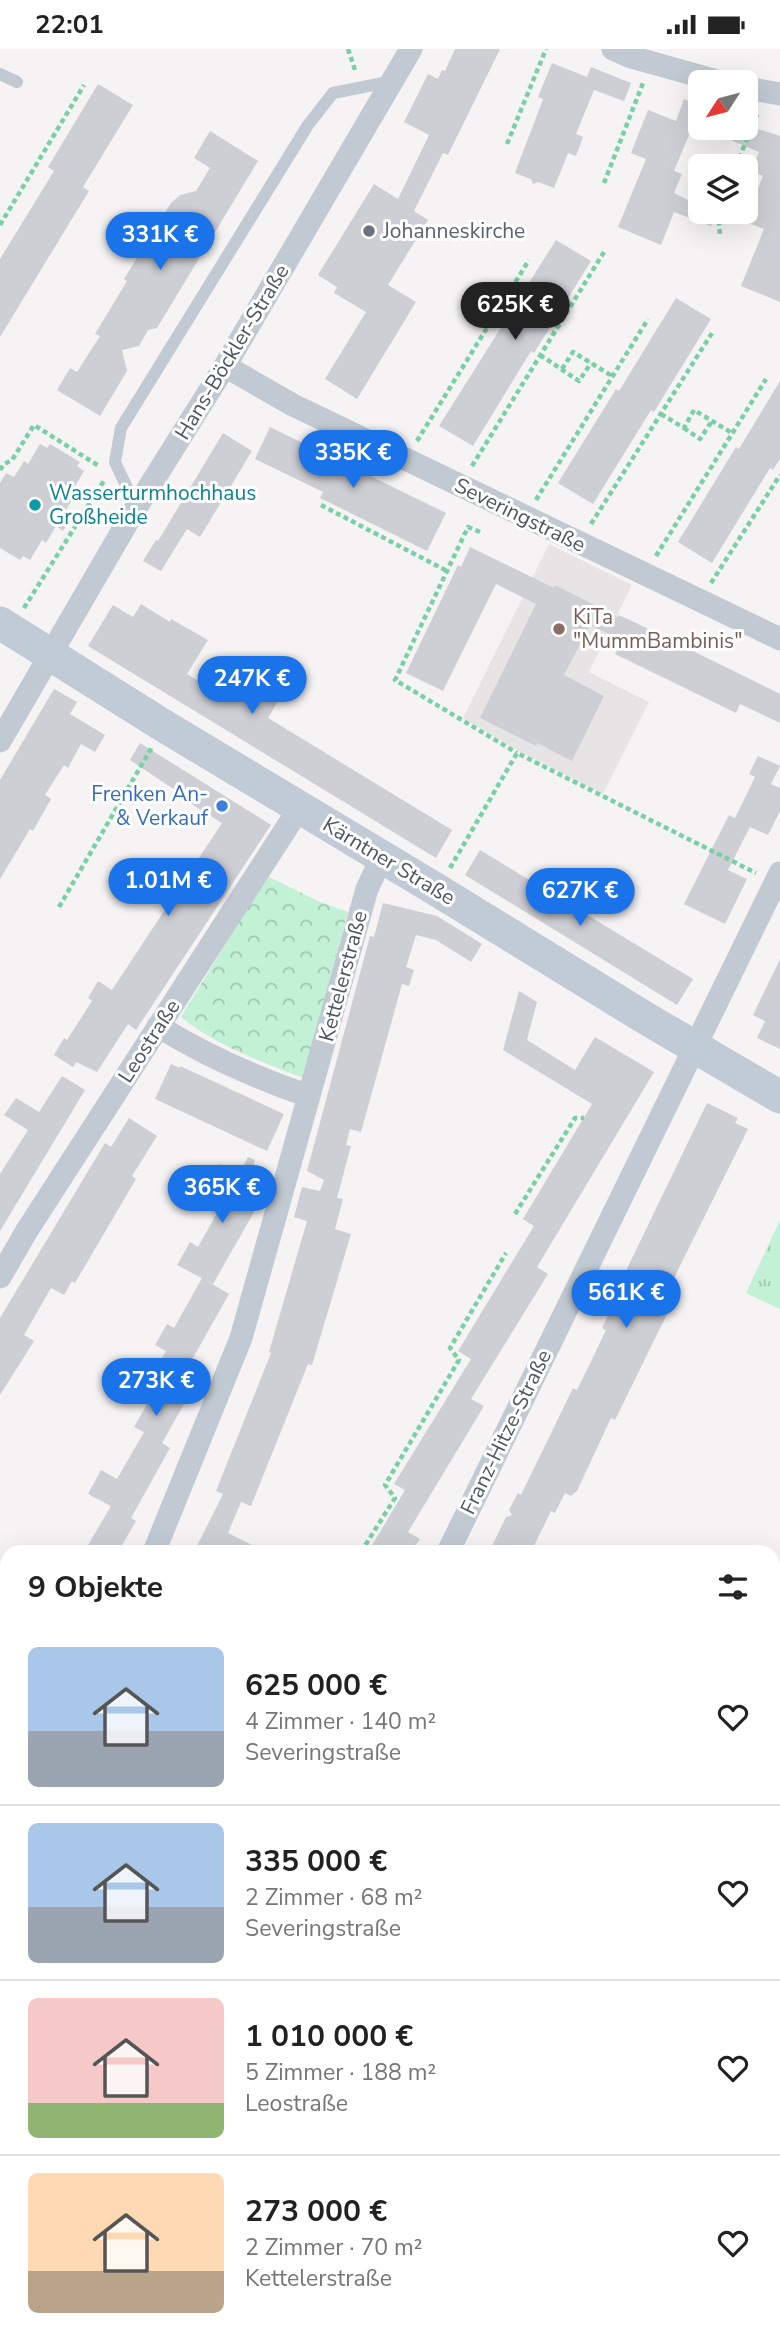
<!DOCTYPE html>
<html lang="de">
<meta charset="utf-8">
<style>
:root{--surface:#fff;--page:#f2f2f2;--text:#222;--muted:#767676;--line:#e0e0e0;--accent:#1a73e8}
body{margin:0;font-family:"Nunito Sans",sans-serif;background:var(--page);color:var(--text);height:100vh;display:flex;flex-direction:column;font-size:26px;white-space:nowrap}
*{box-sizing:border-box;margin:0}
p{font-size:23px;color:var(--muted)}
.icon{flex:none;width:38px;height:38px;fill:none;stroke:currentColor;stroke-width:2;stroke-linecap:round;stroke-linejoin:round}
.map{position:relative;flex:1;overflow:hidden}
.side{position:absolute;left:0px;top:1496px;width:780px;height:800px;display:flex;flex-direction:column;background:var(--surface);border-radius:21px 21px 0 0;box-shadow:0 7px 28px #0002}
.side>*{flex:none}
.needle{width:46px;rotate:234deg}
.tools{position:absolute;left:688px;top:21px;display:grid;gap:14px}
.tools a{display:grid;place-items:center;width:70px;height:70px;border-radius:10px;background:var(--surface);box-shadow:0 7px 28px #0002;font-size:35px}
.price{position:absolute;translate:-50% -60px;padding:0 16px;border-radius:24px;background:var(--accent);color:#fff;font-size:23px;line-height:46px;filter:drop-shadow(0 2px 4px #0008)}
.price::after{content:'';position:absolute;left:50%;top:42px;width:21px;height:16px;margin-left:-10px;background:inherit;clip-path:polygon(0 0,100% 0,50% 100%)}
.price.selected{background:#222;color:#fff}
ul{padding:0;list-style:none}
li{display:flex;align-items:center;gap:21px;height:175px;padding:0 28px}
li+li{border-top:2px solid var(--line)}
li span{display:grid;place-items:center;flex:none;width:196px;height:140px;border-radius:10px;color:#555}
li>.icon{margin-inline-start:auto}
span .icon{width:84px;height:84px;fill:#fffc;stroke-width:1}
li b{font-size:30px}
h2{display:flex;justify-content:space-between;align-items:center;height:84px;padding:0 28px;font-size:30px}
.status{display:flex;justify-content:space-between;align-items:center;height:49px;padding:0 35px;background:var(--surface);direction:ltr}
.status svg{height:19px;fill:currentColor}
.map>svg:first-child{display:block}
.education{fill:#e6e4e5}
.grass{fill:url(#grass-tufts)}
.park{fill:url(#park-crowns)}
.garden{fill:#c3f1d5}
.building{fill:#cdcfd5}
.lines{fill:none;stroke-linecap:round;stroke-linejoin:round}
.path{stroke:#7ad0a6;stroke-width:4.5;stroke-dasharray:5 3.5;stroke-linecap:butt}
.lane{stroke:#c1cad2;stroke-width:12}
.street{stroke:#c1cad2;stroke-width:23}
.secondary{stroke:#c1cbd6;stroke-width:33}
.worship-dot{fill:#6b7280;stroke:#fff;stroke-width:2.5}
.culture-dot{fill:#0f9aa8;stroke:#fff;stroke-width:2.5}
.education-dot{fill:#8d6e63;stroke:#fff;stroke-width:2.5}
.shop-dot{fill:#3f7fe0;stroke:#fff;stroke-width:2.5}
.labels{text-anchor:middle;stroke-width:6;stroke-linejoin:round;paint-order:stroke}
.worship-label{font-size:21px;fill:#5b616d;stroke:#fff;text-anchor:start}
.street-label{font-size:21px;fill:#4a5661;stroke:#fff}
.culture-label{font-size:21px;fill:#0d838f;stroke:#fff;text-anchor:start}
.education-label{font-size:21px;fill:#785e54;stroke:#fff;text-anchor:start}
.shop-label{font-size:21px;fill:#366cbe;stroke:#fff;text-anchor:end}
</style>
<div class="status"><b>22:01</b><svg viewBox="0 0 49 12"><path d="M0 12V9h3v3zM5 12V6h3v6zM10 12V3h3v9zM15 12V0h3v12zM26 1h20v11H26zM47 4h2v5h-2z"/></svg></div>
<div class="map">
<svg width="780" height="2295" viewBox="0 0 780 2295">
<defs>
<pattern id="grass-tufts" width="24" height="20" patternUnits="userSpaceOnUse" patternTransform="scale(1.75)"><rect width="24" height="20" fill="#c3f1d5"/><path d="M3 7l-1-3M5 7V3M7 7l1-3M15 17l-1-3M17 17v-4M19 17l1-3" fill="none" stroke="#a0c6b0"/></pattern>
<pattern id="park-crowns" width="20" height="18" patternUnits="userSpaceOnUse" patternTransform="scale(1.75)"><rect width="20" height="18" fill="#c3f1d5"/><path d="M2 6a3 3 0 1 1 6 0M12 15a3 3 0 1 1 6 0" fill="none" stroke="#a0c6b0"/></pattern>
</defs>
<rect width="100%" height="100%" fill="#f5f3f3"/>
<!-- education -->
<path class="education" d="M 549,495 L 632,536 L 589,623 L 649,653 L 603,745 L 519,702 L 463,669 Z"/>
<!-- grass -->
<path class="grass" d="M 780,1171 L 780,1260 L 746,1244 Z
M 0,1627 L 7,1631 L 7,1754 L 0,1766 Z
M 780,2121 L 780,2295 L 685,2295 L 688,2289 L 774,2289 L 774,2133 Z"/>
<!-- park -->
<path class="park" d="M 267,827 L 320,853 L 348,863 L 303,1029 C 261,1012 216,997 181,968 Z"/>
<!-- garden -->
<path class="garden" d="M 7,1754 L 7,2215 L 0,2211 L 0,1766 Z"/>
<!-- building -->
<path class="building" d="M 455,0 L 500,0 L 448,106 L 443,104 L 414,162 L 428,171 L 388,236 L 416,253 L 357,350 L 325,330 L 366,263 L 334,244 L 337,238 L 318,226 L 374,135 L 398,150 L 429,86 L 404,73 L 428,25 L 438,30 L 442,21 L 445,22 Z
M 552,14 L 587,28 L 591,18 L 631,34 L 624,52 L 594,41 L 576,85 L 583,88 L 576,107 L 568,104 L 554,139 L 538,133 L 533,135 L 531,130 L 515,124 L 543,50 L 538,48 Z
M 98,35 L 133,56 L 83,138 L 89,142 L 0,288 L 0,210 L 54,122 L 48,118 Z
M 684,50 L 700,57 L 700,79 L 693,76 L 674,122 L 682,125 L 674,144 L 700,157 L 700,163 L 712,163 L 716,165 L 711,177 L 674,163 L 661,196 L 618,178 L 646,110 L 631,104 L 648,61 L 676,72 Z
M 702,79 L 755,79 L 780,87 L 780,253 L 741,237 L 764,180 L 745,173 L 763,127 L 751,122 L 759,103 Z
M 210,82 L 258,112 L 157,279 L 148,281 L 139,297 L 122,301 L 127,322 L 100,367 L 57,341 L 70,319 L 77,323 L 100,287 L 95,285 L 127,232 L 124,230 L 171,154 L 180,146 L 196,142 L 210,119 L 194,109 Z
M 556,191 L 591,212 L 534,304 L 531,302 L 473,397 L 439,377 Z
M 676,249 L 711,270 L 654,363 L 651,361 L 593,455 L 558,434 L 616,340 L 619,342 Z
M 780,332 L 780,410 L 773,421 L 770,419 L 712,514 L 678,493 L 736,398 L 739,400 Z
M 270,378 L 446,464 L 427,502 L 320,449 L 323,443 L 255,410 Z
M 223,384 L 252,402 L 200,488 L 187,480 L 161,522 L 143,512 L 156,491 L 158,492 Z
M 40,395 L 47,399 L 50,395 L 80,413 L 77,417 L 84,422 L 72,442 L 76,444 L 66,461 L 74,465 L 63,482 L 56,477 L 46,494 L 42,491 L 30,511 L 23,507 L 20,511 L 0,499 L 0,434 L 6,424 L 14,428 L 24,412 L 28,415 Z
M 470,498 L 554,539 L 555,536 L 618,568 L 618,566 L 630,571 L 780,645 L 780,674 L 740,655 L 736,664 L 615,605 L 621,591 L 590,576 L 564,626 L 604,647 L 572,712 L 537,694 L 536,697 L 480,669 L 536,555 L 496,535 L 443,642 L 406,624 L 458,516 L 461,518 Z
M 141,555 L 170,573 L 171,570 L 208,591 L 187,625 L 229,650 L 252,611 L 260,616 L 263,611 L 291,629 L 268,669 L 452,781 L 436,809 L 88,597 L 113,556 L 133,568 Z
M 54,640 L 77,653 L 70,665 L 105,686 L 95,703 L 81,695 L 68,719 L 64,716 L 45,746 L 51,750 L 33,782 L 30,780 L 0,830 L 0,731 Z
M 140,694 L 271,776 L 136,981 L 128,975 L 97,1023 L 76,1013 L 73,1018 L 54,1006 L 64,989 L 67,991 L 92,952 L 88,949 L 98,932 L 112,941 L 222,774 L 185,751 L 187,749 L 130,711 Z
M 758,707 L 780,717 L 771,735 L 780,739 L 780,762 L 768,786 L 750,778 L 728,821 L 747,830 L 725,875 L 684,855 L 729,766 L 735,769 L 755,728 L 749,725 Z
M 480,801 L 693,930 L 677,956 L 465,826 Z
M 383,854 L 437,867 L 482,895 L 471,913 L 436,891 L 416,886 L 406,918 L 414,921 L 409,937 L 402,935 L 361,1083 L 350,1080 L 346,1096 L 351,1097 L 337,1149 L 343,1150 L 335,1180 L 351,1185 L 312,1316 L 308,1315 L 251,1457 L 241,1453 L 228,1484 L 266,1503 L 194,1503 L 223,1445 L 216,1442 L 271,1304 L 269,1303 L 307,1172 L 294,1168 L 302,1138 L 320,1142 L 324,1131 L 307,1122 L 370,887 L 374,888 Z
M 780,910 L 780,1000 L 757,989 L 765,972 L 753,966 Z
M 519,942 L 537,953 L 527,991 L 575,1021 L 595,988 L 654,1023 L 537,1218 L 548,1225 L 471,1350 L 484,1357 L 408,1483 L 420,1490 L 411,1503 L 368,1503 L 405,1441 L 394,1435 L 471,1310 L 458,1302 L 534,1177 L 523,1170 L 592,1055 L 503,1001 Z
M 171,1015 L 180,1019 L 180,1017 L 284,1065 L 267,1102 L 155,1050 Z
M 62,1027 L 85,1041 L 0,1182 L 0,1125 L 28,1081 L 4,1066 L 16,1049 L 39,1063 Z
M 707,1054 L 738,1069 L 735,1074 L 748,1080 L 664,1249 L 673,1253 L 615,1371 L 611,1369 L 577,1442 L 571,1447 L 565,1444 L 555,1464 L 551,1462 L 531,1503 L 489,1503 L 506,1468 L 512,1466 L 509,1461 L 518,1444 L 521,1446 L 573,1339 L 577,1341 L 596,1302 L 606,1281 L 602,1279 L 625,1231 L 622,1230 Z
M 129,1069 L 157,1087 L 132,1127 L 136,1130 L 75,1234 L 72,1232 L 64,1246 L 51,1239 L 24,1286 L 34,1292 L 0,1346 L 0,1269 L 105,1094 L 111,1098 Z
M 248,1108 L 255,1111 L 246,1144 L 254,1146 L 247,1159 L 254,1163 L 213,1235 L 177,1216 L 190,1193 L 198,1198 L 231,1139 L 214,1134 L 219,1115 L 241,1121 Z
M 202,1229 L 229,1245 L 189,1316 L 202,1323 L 162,1394 L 170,1399 L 131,1469 L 136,1472 L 118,1503 L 84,1503 L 111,1457 L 88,1445 L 101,1421 L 117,1430 L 144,1383 L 134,1378 L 161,1331 L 152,1326 L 166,1302 L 155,1296 L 167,1275 L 174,1279 Z"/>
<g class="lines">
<!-- path -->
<path class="path" d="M 348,0 L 356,24
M 507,95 L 546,0
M 736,117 L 758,63
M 604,134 L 643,34
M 718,163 L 720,186
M 0,176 L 84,36
M 540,306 L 579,332 L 591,314
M 562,320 L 573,303 L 612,327
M 661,365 L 684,379 L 694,361 L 732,384
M 684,379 L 700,390 L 712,372
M 417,392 L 529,211
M 472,417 L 604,203
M 0,421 L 4,415 L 12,411 L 34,376 L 99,417
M 536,451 L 648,270
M 321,456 L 447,522
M 591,475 L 712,284
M 480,483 L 468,478 L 395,631 L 517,704
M 656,507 L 766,330
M 711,534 L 780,426
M 24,559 L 105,430
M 450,819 L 517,704 L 756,824
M 59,858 L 152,698
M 515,1165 L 575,1069 L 584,1069
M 361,1503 L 395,1449 L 385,1436 L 459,1311 L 450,1299 L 506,1204
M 0,1910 L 7,1897
M 0,2079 L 7,2083
M 774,2130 L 780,2118
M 135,2289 L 143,2295
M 26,2295 L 29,2289
M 680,2295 L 684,2289"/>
<!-- lane -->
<path class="lane" d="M 0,25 L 17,33
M 136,458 L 115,413 L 121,379 L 308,76 L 333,44 L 393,32
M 774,2017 L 780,2020"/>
<!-- street -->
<path class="street" d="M 613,0 L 631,8 L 721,33
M 746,39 L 780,45
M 225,317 L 293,356 L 780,590
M 0,692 L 134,462 L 225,317 L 411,0
M 158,977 C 206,1007 256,1029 309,1047
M 0,1228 L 26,1183 L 300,758
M 154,1503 L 241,1289 L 367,840 L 382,808
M 448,1503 L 780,824
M 0,1612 L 7,1616"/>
<!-- secondary -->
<path class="secondary" d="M 0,574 L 164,677 L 437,841 L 647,970 L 780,1048"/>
</g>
<!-- markers -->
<circle class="worship-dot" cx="369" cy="182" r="7"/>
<circle class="culture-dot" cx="35" cy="456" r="7"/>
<circle class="education-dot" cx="559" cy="580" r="7"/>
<circle class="shop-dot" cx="222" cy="757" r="7"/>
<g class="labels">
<!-- worship labels -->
<g class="worship-label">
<text x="383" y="189">Johanneskirche</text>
</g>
<!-- street labels -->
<g class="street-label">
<text transform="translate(232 303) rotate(-59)" y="7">Hans-Böckler-Straße</text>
<text transform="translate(520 466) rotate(26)" y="7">Severingstraße</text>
<text transform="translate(389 812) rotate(31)" y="7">Kärntner Straße</text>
<text transform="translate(343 927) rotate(-75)" y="7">Kettelerstraße</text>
<text transform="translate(149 992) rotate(-57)" y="7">Leostraße</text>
<text transform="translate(506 1383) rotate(-64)" y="7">Franz-Hitze-Straße</text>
</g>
<!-- culture labels -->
<g class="culture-label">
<text x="49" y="451">Wasserturmhochhaus<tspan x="49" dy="24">Großheide</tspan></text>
</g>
<!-- education labels -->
<g class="education-label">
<text x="573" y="575">KiTa<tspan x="573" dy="24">"MummBambinis"</tspan></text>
</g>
<!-- shop labels -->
<g class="shop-label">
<text x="208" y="752">Frenken An-<tspan x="208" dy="24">&amp; Verkauf</tspan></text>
</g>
</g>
</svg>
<div class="tools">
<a><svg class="needle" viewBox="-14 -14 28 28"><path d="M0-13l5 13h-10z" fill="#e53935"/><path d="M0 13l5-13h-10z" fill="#767676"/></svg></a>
<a><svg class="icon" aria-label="layers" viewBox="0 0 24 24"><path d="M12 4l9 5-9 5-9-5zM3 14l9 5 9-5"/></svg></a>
</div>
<b class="price" style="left:160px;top:223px">331K €</b>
<b class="price selected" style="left:515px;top:293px">625K €</b>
<b class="price" style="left:353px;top:441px">335K €</b>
<b class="price" style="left:252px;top:667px">247K €</b>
<b class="price" style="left:168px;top:869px">1.01M €</b>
<b class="price" style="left:580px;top:879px">627K €</b>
<b class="price" style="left:222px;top:1176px">365K €</b>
<b class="price" style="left:626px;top:1281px">561K €</b>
<b class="price" style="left:156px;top:1369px">273K €</b>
<section class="side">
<h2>9 Objekte<svg class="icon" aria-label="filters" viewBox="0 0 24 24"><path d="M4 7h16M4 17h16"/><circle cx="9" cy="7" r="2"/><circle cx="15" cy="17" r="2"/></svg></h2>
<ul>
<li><span style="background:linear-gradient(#a9c7e8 60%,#9aa5b1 0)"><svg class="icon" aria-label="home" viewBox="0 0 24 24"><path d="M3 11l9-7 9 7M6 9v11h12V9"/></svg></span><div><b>625 000 €</b><p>4 Zimmer · 140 m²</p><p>Severingstraße</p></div><svg class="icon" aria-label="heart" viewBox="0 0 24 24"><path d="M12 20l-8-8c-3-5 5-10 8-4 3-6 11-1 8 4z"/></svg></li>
<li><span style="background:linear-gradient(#a9c7e8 60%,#9aa5b1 0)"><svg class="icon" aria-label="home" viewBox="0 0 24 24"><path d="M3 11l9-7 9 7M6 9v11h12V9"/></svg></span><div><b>335 000 €</b><p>2 Zimmer · 68 m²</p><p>Severingstraße</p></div><svg class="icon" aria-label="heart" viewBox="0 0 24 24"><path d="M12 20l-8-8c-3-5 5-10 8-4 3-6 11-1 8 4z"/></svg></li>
<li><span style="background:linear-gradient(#f6c9c9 75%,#8fb573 0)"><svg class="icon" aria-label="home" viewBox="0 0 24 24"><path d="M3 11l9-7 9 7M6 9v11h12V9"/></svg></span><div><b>1 010 000 €</b><p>5 Zimmer · 188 m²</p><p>Leostraße</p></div><svg class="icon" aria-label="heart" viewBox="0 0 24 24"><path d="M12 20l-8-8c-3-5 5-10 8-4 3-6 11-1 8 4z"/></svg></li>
<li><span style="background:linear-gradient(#ffd9b3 70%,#b9a48a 0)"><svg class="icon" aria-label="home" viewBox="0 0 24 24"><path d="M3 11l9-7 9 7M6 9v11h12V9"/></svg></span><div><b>273 000 €</b><p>2 Zimmer · 70 m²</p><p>Kettelerstraße</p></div><svg class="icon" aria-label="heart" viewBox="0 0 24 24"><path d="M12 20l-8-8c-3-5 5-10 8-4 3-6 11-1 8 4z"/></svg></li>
</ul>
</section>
</div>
